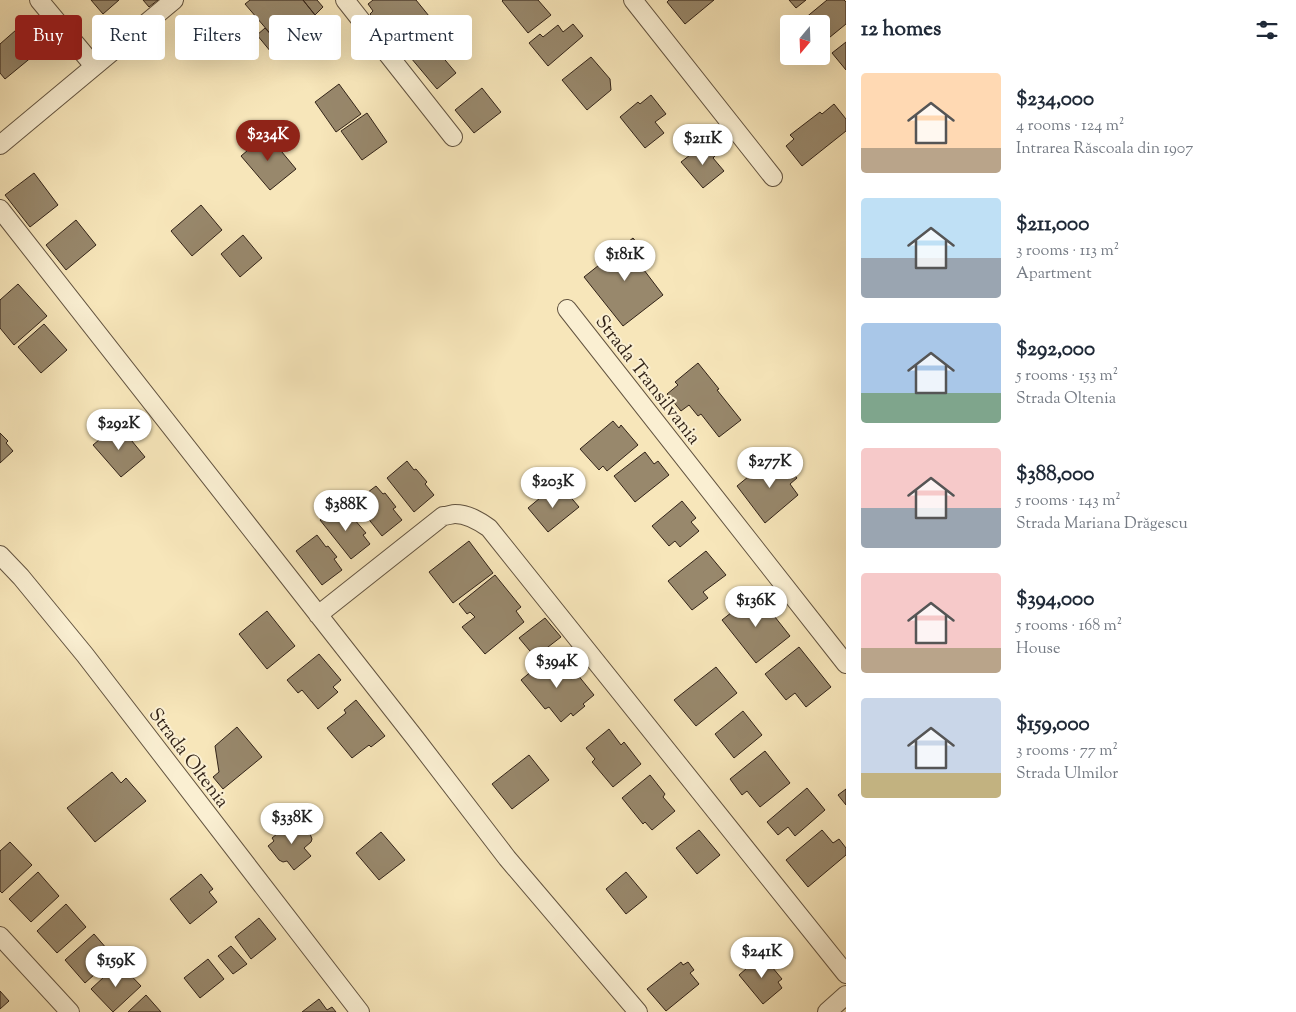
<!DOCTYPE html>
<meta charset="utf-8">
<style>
:root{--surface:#fff;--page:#f6f6f7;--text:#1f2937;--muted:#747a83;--accent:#8f2418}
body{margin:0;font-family:"Sorts Mill Goudy",serif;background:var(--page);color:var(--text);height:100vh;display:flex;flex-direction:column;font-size:19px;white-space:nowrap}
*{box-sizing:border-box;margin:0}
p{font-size:16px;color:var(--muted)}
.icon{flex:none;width:28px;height:28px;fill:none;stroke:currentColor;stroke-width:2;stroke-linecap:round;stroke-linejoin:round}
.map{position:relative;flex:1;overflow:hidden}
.details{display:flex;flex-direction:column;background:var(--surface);width:450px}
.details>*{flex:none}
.guide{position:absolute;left:15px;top:15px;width:475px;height:45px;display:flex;gap:10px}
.needle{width:32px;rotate:199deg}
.buttons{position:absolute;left:780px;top:15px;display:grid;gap:10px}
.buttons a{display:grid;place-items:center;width:50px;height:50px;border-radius:5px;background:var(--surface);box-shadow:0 5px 20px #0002;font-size:25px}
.price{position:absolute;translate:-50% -42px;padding:0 11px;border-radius:18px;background:#fff;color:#222;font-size:16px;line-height:32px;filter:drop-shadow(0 1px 2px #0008)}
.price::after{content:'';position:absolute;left:50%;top:30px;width:15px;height:11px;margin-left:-8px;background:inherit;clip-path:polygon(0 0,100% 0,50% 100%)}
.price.on{background:var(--accent);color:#fff}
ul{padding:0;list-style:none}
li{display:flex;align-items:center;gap:15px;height:125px;padding:0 15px}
li span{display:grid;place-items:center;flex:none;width:140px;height:100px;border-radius:5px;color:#555}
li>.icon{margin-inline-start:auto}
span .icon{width:60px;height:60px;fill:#fffc;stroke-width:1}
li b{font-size:21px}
h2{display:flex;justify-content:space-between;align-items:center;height:60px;padding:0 15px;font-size:21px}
.tag{padding:0 18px;border-radius:5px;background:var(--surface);box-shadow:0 5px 20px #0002;font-size:18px;line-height:45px}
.tag.on{background:var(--accent);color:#fff}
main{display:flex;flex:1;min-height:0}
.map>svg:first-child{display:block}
.building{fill:#98886c;stroke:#322318}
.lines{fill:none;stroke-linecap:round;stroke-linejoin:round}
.street-casing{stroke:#635440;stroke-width:20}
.street{stroke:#faefd2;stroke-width:18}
.labels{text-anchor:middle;stroke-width:4;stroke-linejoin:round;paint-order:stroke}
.street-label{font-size:19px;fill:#322318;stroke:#faefd2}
</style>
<main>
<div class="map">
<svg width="846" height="1012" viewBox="0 0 846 1012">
<rect width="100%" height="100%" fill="#f7e6ba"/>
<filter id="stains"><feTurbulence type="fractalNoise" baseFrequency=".004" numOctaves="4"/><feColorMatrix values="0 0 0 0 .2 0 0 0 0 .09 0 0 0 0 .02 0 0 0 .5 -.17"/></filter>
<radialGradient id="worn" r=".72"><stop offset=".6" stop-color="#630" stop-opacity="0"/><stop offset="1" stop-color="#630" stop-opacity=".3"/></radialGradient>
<!-- building -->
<path class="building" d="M 91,0 L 119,0 L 103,14 Z
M 143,0 L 158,0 L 149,7 Z
M 250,0 L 303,0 L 315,15 L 280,45 L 245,4 Z
M 303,0 L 317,0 L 323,7 L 315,15 Z
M 373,0 L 416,0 L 429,16 L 414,29 L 415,31 L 399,44 L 392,35 L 389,37 L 370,14 L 373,11 L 368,4 Z
M 503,0 L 538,0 L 551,15 L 528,33 L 502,1 Z
M 669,0 L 714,0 L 685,24 L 667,2 Z
M 789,0 L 806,0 L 796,8 Z
M 827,0 L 844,0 L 846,2 L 846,24 L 824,42 L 821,40 L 821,24 L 808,24 L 804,19 Z
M 573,24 L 583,36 L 548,66 L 529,43 L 540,34 L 543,37 L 558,25 L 563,32 Z
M 265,28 L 280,45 L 271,52 L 257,35 Z
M 16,30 L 28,45 L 25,47 L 33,56 L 5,79 L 0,73 L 0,44 Z
M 430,42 L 456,73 L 437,89 L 411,58 Z
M 846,42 L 846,70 L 832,53 Z
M 591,57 L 610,79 L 611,90 L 587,110 L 562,80 Z
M 339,84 L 361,114 L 336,132 L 315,102 Z
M 482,88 L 501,112 L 474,133 L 455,110 Z
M 651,95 L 666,114 L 655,122 L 664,133 L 645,148 L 620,117 L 638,102 L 640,104 Z
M 834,104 L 846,119 L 846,131 L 802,166 L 786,146 L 794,139 L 790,135 L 820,112 L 822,114 Z
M 367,113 L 387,142 L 362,160 L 341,131 Z
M 267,134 L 296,169 L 270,190 L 241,156 Z
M 703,145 L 706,149 L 710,146 L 717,154 L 713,158 L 724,171 L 703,188 L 681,162 Z
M 34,173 L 58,205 L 30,227 L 5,195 Z
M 201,205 L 222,230 L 192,256 L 171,231 Z
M 76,220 L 96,245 L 66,270 L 46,245 Z
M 243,235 L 262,258 L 240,277 L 221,254 Z
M 633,238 L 653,263 L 644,270 L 663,295 L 623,326 L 584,277 Z
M 18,284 L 47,316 L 14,345 L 0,328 L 0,300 Z
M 44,324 L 67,350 L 41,373 L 18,347 Z
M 698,363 L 719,389 L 717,390 L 741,420 L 719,437 L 701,414 L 698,416 L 689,405 L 681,411 L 667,394 L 678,385 L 675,382 Z
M 613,421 L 619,428 L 621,425 L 638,445 L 607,471 L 603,466 L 599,470 L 580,449 Z
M 118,424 L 145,457 L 121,477 L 93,445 Z
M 0,433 L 8,441 L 6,443 L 13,451 L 0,463 Z
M 645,452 L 654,464 L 658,461 L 669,475 L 635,502 L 614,476 Z
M 780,458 L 797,478 L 790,484 L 798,495 L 765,523 L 737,486 L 759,468 L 762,472 Z
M 407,461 L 414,470 L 416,469 L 427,482 L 425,484 L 434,495 L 414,512 L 387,478 Z
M 376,486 L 383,494 L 385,493 L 396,507 L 393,509 L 402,520 L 382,536 L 355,502 Z
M 552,488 L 561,498 L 567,493 L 579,507 L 548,532 L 528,508 Z
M 682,501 L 696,518 L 691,522 L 699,531 L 680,547 L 675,541 L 669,546 L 652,526 Z
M 339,505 L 351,521 L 354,519 L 366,533 L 363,535 L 370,544 L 351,559 L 320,520 Z
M 317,535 L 326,547 L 328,546 L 337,557 L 334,559 L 342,570 L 322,585 L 296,551 Z
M 469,541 L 493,573 L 453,603 L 429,572 Z
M 706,551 L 726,575 L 703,592 L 708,598 L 692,610 L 668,581 Z
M 495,575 L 521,607 L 516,611 L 524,622 L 485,654 L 462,627 L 475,617 L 470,612 L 467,614 L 459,604 Z
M 756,593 L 790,636 L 756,663 L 722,620 Z
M 267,611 L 295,646 L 267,669 L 239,634 Z
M 545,618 L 561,637 L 535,657 L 519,638 Z
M 799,647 L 831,687 L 806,707 L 795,693 L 786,700 L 765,674 Z
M 319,654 L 341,680 L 333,687 L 338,692 L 318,709 L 302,690 L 298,693 L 287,680 Z
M 551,655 L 571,679 L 577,674 L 594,695 L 583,704 L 585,706 L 573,716 L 571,713 L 561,722 L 549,707 L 545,709 L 521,680 Z
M 716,667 L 737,693 L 696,726 L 674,700 Z
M 356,700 L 385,736 L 371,747 L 369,745 L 352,758 L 327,728 L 346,713 L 344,710 Z
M 743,711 L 762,735 L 734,758 L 715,734 Z
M 237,727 L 262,757 L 223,789 L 213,777 L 219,772 L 215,746 Z
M 609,729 L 621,745 L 624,742 L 641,764 L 613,787 L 592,762 L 595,759 L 586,748 Z
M 765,751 L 790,783 L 760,807 L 747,791 L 742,795 L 730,779 Z
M 529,755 L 549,780 L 512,809 L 492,784 Z
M 112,772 L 121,783 L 126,778 L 146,801 L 95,842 L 67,808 Z
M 650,775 L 665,794 L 663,797 L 675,811 L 652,830 L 645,822 L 643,824 L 622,798 Z
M 807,788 L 825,810 L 795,836 L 788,827 L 778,835 L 767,822 Z
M 846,789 L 846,805 L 838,795 Z
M 294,820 L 300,828 L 306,829 L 309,831 L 312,839 L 311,842 L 304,848 L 311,856 L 294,870 L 287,861 L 283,862 L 279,860 L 268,846 L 274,841 L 272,838 Z
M 699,830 L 720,855 L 697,874 L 676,848 Z
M 822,830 L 833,843 L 839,839 L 846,848 L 846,855 L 808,887 L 786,860 Z
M 381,832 L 405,860 L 379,880 L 356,853 Z
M 10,842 L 32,865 L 2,893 L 0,891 L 0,851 Z
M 38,872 L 59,896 L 31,922 L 9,899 Z
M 626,872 L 647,897 L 626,914 L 606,889 Z
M 201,874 L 213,889 L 209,892 L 217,902 L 190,924 L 170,899 Z
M 66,904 L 86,927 L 57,953 L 37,931 Z
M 259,918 L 276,939 L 251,959 L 235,937 Z
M 94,934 L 114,957 L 85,983 L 65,960 Z
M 231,946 L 247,964 L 233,974 L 218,956 Z
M 762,955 L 782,979 L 778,982 L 782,988 L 763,1004 L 739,975 Z
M 208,959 L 224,979 L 200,998 L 184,978 Z
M 681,962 L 683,965 L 688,962 L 694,970 L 690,973 L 699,984 L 666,1011 L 647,989 Z
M 119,963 L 141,986 L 113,1012 L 91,989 Z
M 0,991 L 9,1001 L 0,1009 Z
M 146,995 L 161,1012 L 128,1012 Z
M 319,999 L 327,1010 L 332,1007 L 336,1012 L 302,1012 Z"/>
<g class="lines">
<defs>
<path id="street" d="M 39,0 L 94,66
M 345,0 L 453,137
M 633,0 L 773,177
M 0,145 L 174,0
M 0,209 L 415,738 L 507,858 L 638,1012
M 567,309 L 846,664
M 0,555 L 21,577 L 85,655 L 360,1012
M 318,615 L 443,516 C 447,516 452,514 455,514 C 468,514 479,521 489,528 L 846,974
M 0,936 L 70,1012
M 827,1012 L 846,995"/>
</defs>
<!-- street casing -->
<use href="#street" class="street-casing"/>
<!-- street -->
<use href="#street" class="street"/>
</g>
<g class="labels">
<!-- street labels -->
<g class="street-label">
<text transform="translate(649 379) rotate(52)" y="7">Strada Transilvania</text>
<text transform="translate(190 757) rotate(53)" y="7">Strada Oltenia</text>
</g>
</g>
<rect width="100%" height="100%" filter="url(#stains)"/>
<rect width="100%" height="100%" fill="url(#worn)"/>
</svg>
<div class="buttons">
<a><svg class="needle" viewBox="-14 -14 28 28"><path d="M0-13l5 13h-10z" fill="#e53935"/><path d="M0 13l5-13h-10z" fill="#747a83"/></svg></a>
</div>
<b class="price on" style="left:268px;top:162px">$234K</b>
<b class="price" style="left:703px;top:166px">$211K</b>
<b class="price" style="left:625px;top:282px">$181K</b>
<b class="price" style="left:119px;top:451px">$292K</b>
<b class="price" style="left:770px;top:489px">$277K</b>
<b class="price" style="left:553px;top:509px">$203K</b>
<b class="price" style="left:346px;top:532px">$388K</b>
<b class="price" style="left:756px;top:628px">$136K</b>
<b class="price" style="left:557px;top:689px">$394K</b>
<b class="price" style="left:292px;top:845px">$338K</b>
<b class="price" style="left:762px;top:979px">$241K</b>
<b class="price" style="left:116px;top:988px">$159K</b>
<div class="guide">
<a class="tag on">Buy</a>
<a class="tag">Rent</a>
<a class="tag">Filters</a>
<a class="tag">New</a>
<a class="tag">Apartment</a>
</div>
</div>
<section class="details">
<h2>12 homes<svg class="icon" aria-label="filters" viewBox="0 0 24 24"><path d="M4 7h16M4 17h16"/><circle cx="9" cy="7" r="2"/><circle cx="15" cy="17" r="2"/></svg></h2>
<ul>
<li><span style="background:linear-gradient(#ffd9b3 75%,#b9a48a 0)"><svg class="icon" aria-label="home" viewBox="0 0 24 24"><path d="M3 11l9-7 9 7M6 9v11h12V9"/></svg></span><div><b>$234,000</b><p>4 rooms · 124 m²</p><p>Intrarea Răscoala din 1907</p></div></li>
<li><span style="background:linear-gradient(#bfe0f5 60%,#9aa5b1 0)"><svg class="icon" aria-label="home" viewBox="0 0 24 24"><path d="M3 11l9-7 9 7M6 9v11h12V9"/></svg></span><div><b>$211,000</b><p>3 rooms · 113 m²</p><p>Apartment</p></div></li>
<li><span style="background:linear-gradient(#a9c7e8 70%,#7fa58c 0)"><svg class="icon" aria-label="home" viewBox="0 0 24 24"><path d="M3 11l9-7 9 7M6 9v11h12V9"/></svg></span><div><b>$292,000</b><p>5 rooms · 153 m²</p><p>Strada Oltenia</p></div></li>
<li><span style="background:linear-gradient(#f6c9c9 60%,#9aa5b1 0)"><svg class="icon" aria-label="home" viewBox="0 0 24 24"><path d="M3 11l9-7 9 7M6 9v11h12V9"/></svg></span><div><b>$388,000</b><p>5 rooms · 143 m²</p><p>Strada Mariana Drăgescu</p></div></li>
<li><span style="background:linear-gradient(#f6c9c9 75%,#b9a48a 0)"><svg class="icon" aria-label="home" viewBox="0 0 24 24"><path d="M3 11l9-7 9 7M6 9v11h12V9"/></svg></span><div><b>$394,000</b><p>5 rooms · 168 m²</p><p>House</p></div></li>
<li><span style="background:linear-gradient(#c9d6e8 75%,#c2b280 0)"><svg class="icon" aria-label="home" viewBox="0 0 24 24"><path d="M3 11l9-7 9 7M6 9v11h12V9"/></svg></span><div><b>$159,000</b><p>3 rooms · 77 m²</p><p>Strada Ulmilor</p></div></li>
</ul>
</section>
</main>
